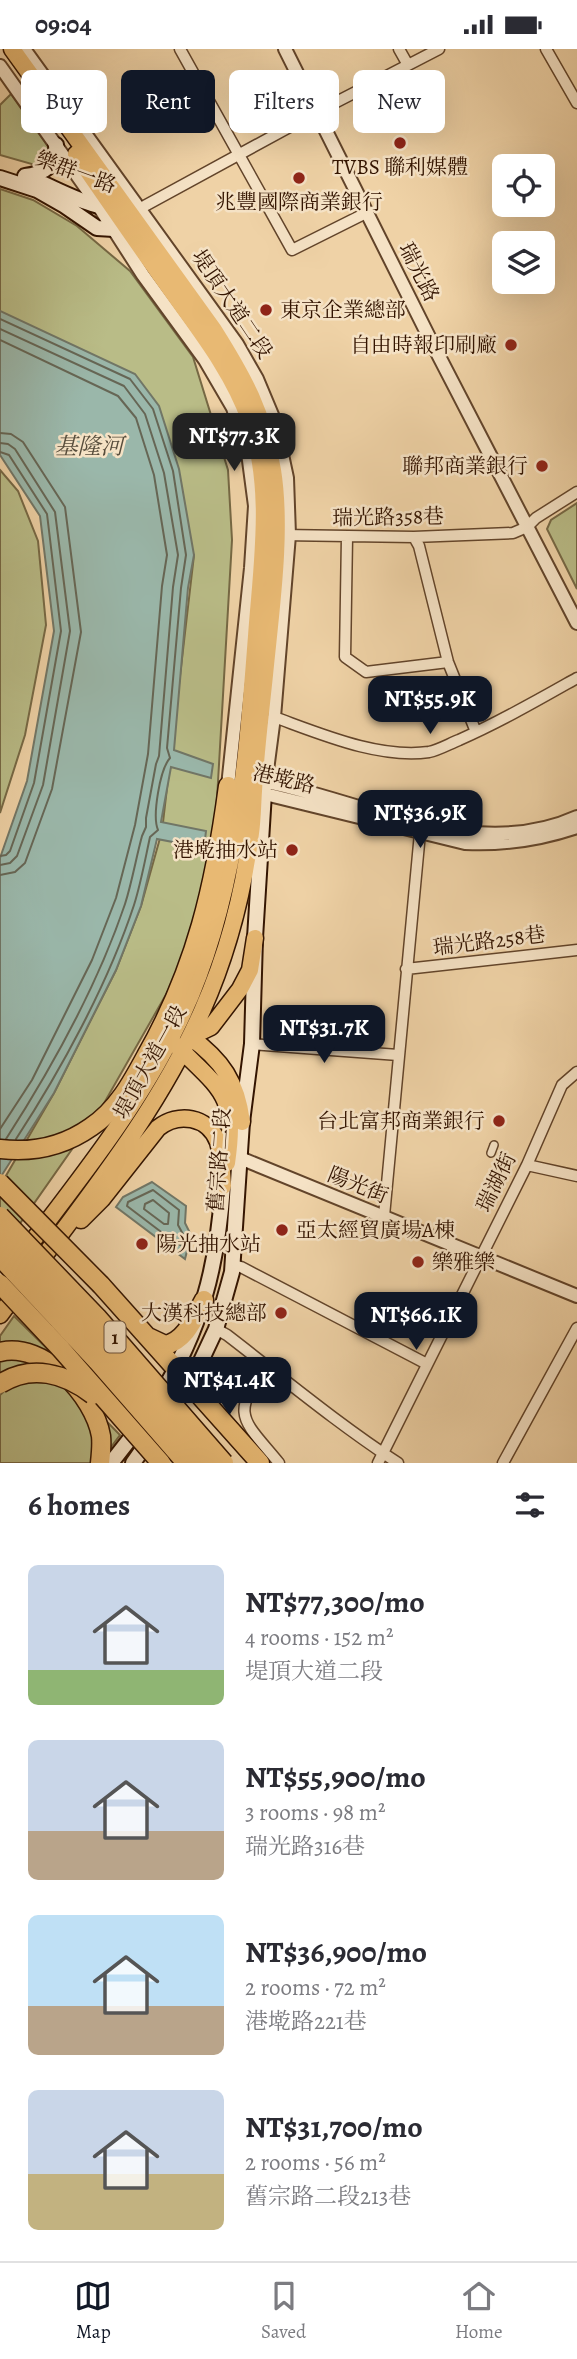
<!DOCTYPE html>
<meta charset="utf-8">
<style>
:root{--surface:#fff;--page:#f2f2f3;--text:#2b2b33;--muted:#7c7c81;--line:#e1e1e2;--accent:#111827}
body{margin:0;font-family:Alegreya,"Noto Serif TC",serif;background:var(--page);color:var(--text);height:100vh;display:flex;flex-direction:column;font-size:26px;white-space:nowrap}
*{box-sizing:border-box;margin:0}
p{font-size:23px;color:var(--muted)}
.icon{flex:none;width:38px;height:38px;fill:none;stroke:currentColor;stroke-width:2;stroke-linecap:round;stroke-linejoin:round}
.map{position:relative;height:1414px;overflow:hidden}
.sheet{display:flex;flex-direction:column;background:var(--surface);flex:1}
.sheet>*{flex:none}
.top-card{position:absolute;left:21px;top:21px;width:536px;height:63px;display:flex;gap:14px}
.controls{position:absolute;left:492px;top:105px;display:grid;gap:14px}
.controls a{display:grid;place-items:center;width:63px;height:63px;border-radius:10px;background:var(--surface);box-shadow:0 7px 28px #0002;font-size:35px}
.price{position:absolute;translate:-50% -60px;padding:0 16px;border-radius:14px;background:var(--accent);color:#fff;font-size:23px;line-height:46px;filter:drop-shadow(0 2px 4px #0008)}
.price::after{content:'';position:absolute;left:50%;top:42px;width:21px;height:16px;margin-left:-10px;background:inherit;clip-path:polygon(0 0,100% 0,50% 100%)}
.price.on{background:#222;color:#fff}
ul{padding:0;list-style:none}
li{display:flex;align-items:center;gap:21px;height:175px;padding:0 28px}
li span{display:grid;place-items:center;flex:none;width:196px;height:140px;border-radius:10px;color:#555}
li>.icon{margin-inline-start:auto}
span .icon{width:84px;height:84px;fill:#fffc;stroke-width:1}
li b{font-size:30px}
h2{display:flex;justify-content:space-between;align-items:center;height:84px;padding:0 28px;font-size:30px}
.chip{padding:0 24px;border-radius:10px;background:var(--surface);box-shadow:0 7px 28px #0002;font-size:24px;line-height:63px}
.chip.on{background:var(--accent);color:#fff}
.status{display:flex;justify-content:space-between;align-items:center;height:49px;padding:0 35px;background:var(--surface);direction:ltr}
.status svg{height:19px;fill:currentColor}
.tabs{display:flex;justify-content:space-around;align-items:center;height:98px;border-top:2px solid var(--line);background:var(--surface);font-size:19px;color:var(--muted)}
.tabs a{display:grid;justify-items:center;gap:4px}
.tabs .on{color:var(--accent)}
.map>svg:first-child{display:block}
.green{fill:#b9bc87;stroke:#766844;stroke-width:2}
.water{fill:#9ab7aa;stroke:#717666;stroke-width:2}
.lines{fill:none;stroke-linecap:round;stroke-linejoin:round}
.shore{stroke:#665;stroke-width:2}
.pedestrian-casing{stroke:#62442a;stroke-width:10}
.minor-casing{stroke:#62442a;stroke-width:13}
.tertiary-casing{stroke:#62442a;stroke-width:16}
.secondary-casing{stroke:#331400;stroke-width:18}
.trunk-casing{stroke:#331400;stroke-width:19}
.motorway-casing{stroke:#331400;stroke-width:21}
.pedestrian{stroke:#f5e2c5;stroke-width:7}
.minor{stroke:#f5e2c5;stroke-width:10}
.tertiary{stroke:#f5e2c5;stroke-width:12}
.secondary{stroke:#f5e2c5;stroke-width:14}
.trunk{stroke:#e8b973;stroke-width:16}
.motorway{stroke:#e8b973;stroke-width:18}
.motorway-bridge-casing{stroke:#331400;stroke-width:21;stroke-linecap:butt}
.motorway-bridge{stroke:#e8b973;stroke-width:18}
.poi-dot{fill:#8f2418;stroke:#f5e2c5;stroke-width:2.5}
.labels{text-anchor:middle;stroke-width:5;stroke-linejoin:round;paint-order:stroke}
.shield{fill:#f5e2c5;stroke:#6d523b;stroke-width:2}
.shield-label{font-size:19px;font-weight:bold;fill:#331400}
.poi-label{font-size:21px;fill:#331400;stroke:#f5e2c5;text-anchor:end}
.street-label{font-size:21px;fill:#331400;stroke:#f5e2c5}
.water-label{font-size:23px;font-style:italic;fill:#574d3c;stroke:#f5e2c5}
</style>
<div class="status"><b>09:04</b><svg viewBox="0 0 49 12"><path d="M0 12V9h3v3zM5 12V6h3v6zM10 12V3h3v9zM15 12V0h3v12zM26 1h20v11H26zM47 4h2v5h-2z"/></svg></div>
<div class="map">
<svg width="577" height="1414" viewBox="0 0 577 1414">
<rect width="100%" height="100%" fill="#efd2a6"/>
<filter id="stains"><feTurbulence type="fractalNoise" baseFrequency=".00286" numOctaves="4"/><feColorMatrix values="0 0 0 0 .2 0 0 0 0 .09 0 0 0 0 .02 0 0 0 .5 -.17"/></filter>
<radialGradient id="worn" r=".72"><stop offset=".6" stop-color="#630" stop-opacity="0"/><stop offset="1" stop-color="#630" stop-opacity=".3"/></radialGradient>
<!-- green -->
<path class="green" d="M 11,45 L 52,103 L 35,116 L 0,106 L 0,56 Z
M 0,140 L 33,151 L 77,177 L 130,222 L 193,308 L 228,421 L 232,491 L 217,750 L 210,819 L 197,868 L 172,935 L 103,1056 L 0,1203 L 0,1137 L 54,1044 L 116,921 L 141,857 L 162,782 L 194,506 L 0,263 Z
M 0,421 L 18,442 L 38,492 L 46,576 L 25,686 L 0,764 Z
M 577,454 L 577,540 L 547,480 L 551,471 Z
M 14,1267 L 79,1331 L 60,1327 L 0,1334 L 0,1287 Z
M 25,1331 L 53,1333 L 84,1349 L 120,1386 L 99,1414 L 0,1414 L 0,1346 L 10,1337 Z"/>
<!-- water -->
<path class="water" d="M 0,262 L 135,325 L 159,357 L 179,420 L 194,506 L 188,539 L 174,701 L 213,715 L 211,729 L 171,718 L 161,773 L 206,782 L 204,799 L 157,790 L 141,857 L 116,921 L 54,1044 L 0,1129 L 0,809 L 27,732 L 54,582 L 40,467 L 0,406 Z
M 152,1133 L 186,1157 L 185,1174 L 191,1186 L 185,1210 L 116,1158 L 123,1148 Z"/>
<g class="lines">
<!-- shore -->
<path class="shore" d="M 0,270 L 130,330 L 153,360 L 173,422 L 186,506 L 181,539 L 167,699 L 170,709 C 160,720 152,767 158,781 L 150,788 C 145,811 141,834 134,856 C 108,935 61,1021 16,1090
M 0,280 L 124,337 L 145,365 L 164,424 L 178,506 L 173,538 L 159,707 L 156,715 L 146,769 L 146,778 L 142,787 C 136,809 132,833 125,855 C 97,938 53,1017 6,1090
M 0,291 L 118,347 L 136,369 L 154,426 L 167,506 L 162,537 L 148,705 L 135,776 L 116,849 L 92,911 L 32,1031 L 0,1080
M 0,384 L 11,385 L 23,393 L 65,458 L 81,583 L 52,740 L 25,814 L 15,823 L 0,826
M 0,394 L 8,395 L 15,400 L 55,463 L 70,582 L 43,736 L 17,807 L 10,814 L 0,816
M 0,403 L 9,406 L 47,465 L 61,582 L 34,734 L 10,802 L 6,806 L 0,807
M 153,1141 L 179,1161 L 178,1176 L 184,1187 L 181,1196 L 177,1195 L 127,1157 L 128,1153 Z
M 153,1151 L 169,1164 L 168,1175 L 164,1175 L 144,1160 L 145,1155 Z"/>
<defs>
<path id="pedestrian" d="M 491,1104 L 494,1096"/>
<path id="minor" d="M 180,0 L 292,201 L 368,163
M 399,0 L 408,16
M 546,0 L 577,54
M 139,160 L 317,63 L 439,0
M 282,486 L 414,488 L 513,484 L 527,478 L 536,469 L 577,443
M 347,488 L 345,608 L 366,623 L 448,613
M 414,488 L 419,497 L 448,613 L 476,683
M 274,668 C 321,685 379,710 429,703 C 439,701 449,695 459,691 C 500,673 538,651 577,629
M 406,920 L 577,901
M 252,995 L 398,1006
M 527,1116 L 577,1127
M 384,1167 L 420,784
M 233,1216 L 241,1218 L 427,1315
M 216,1280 L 227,1286 C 283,1329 338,1375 398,1414
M 267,1316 C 229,1367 243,1370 279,1414
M 378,1414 L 527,1116 L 562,1036 L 577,1023
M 503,1414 L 577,1279"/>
<path id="tertiary" d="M 24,0 L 237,295 L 257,330 L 275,373 L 287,429 L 289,486 L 274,668 L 264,744
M 285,0 L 429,288 L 577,574
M 0,17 L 98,156 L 143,226 L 205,311 L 233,359 L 248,404 L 255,457 L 251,519 L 228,737 L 235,739
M 258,731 C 361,750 473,815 577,768
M 257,743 L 465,794 C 505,796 539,791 577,778
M 240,1109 L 577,1247"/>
<path id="secondary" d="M 25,127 C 43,125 58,116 56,96
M 0,129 L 37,141 L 65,157 L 97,179 L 114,180 L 136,193
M 38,132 C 68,146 105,166 139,160
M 158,1351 C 201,1280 217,1220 223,1137
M 111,1414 L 140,1377
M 133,1414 L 194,1327 L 216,1280 L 232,1223 L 242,1073 L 252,995 L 255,889 L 264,744"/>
<path id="trunk" d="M 12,0 L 214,281 C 245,330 263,363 273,421 C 283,483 271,563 265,626 C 261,665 256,703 254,742 C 253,756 253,770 251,784 C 243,845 227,906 202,962 C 160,1057 97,1136 36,1218
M 176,996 C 222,1042 237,1045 227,1114
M 242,1073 C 237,1033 222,1011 190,988 L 211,978 L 240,940 L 250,921 L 255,889
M 81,1171 L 102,1150 L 158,1079 C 178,1063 208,1067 218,1093 C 222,1106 222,1123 223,1137
M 22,1206 C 77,1133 136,1061 176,979 C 236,859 246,719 256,587 C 261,516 274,439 249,370 C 232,322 199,281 170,240 C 138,195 107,150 76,105
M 0,1266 L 20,1239"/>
<path id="motorway" d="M 0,1100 C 33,1104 64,1097 91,1078 C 117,1061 132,1033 146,1007 C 196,919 215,836 228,737
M 101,1236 L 260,1414
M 148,1288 L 165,1296 C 186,1292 195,1267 204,1251
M 0,1303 C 44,1292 94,1347 101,1387 C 102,1396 101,1405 100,1414"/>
</defs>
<!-- pedestrian casing -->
<use href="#pedestrian" class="pedestrian-casing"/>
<!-- minor casing -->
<use href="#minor" class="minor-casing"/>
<!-- tertiary casing -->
<use href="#tertiary" class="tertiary-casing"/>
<!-- secondary casing -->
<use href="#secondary" class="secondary-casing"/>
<!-- trunk casing -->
<use href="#trunk" class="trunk-casing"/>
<!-- motorway casing -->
<use href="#motorway" class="motorway-casing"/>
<!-- pedestrian -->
<use href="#pedestrian" class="pedestrian"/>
<!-- minor -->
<use href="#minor" class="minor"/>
<!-- tertiary -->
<use href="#tertiary" class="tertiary"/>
<!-- secondary -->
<use href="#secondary" class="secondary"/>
<!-- trunk -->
<use href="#trunk" class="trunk"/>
<!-- motorway -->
<use href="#motorway" class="motorway"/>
<defs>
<path id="motorway-bridge" d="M 0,1134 L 101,1236
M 0,1167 L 97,1268 L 224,1414
M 0,1186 L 113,1306 L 206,1414
M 0,1208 L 98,1313 L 186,1414
M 0,1235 L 61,1300 L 161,1414
M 0,1335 C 31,1315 65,1324 93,1346"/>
</defs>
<!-- motorway-bridge casing -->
<use href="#motorway-bridge" class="motorway-bridge-casing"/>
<!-- motorway-bridge -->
<use href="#motorway-bridge" class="motorway-bridge"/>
</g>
<!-- markers -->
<g class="poi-dot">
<circle cx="400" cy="94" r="7"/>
<circle cx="299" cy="129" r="7"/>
<circle cx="266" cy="261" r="7"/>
<circle cx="511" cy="296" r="7"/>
<circle cx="542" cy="417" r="7"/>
<circle cx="292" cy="801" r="7"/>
<circle cx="499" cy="1072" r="7"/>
<circle cx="282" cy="1181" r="7"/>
<circle cx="142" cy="1195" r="7"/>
<circle cx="418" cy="1213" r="7"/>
<circle cx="281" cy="1264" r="7"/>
</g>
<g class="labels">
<!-- shield labels -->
<rect class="shield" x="104.5" y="1272.5" width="21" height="31" rx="5"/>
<g class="shield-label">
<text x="115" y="1295">1</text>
</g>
<!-- poi labels -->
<g class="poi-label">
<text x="400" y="125" text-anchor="middle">TVBS 聯利媒體</text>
<text x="299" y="160" text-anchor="middle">兆豐國際商業銀行</text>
<text x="280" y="268" text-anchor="start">東京企業總部</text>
<text x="497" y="303">自由時報印刷廠</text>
<text x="528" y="424">聯邦商業銀行</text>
<text x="278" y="808">港墘抽水站</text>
<text x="485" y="1079">台北富邦商業銀行</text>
<text x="296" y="1188" text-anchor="start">亞太經貿廣場A棟</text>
<text x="156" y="1202" text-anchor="start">陽光抽水站</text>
<text x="432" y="1220" text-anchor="start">樂雅樂</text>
<text x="267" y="1271">大漢科技總部</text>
</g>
<!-- street labels -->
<g class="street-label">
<text transform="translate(76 123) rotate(20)" y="7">樂群一路</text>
<text transform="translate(419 223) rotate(63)" y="7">瑞光路</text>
<text transform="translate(232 255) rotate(56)" y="7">堤頂大道二段</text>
<text transform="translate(388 468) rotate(-1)" y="7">瑞光路358巷</text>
<text transform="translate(284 730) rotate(13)" y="7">港墘路</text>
<text transform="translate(489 892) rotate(-7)" y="7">瑞光路258巷</text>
<text transform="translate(150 1013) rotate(-61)" y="7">堤頂大道一段</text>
<text transform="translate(219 1111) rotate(-86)" y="7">舊宗路二段</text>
<text transform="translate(496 1133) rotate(-64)" y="7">瑞湖街</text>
<text transform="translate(358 1136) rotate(22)" y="7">陽光街</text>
</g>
<!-- water labels -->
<g class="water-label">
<text x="89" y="405">基隆河</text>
</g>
</g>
<rect width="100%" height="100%" filter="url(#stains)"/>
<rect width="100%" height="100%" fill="url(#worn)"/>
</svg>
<div class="controls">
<a><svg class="icon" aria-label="locate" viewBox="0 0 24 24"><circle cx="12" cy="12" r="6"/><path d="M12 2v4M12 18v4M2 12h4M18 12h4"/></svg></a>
<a><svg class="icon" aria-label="layers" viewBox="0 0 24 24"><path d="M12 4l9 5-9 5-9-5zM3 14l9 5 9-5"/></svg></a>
</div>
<b class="price on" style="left:234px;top:424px">NT$77.3K</b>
<b class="price" style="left:430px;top:687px">NT$55.9K</b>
<b class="price" style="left:420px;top:801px">NT$36.9K</b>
<b class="price" style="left:324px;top:1016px">NT$31.7K</b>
<b class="price" style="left:416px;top:1303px">NT$66.1K</b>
<b class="price" style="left:229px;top:1368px">NT$41.4K</b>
<div class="top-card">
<a class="chip">Buy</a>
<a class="chip on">Rent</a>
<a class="chip">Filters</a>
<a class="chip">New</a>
</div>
</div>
<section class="sheet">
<h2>6 homes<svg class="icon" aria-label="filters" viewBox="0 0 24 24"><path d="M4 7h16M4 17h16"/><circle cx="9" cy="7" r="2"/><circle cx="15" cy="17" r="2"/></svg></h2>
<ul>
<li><span style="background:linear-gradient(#c9d6e8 75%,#8fb573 0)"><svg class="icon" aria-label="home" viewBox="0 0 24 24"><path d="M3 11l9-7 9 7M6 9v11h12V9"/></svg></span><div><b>NT$77,300/mo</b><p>4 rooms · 152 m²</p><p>堤頂大道二段</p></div></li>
<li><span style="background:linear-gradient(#c9d6e8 65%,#b9a48a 0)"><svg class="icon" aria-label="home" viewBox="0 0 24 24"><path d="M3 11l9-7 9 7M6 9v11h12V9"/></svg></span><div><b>NT$55,900/mo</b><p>3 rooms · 98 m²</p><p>瑞光路316巷</p></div></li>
<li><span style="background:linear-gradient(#bfe0f5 65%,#b9a48a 0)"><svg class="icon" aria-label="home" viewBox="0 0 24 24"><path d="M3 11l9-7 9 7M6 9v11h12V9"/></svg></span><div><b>NT$36,900/mo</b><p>2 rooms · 72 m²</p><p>港墘路221巷</p></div></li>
<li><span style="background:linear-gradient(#c9d6e8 60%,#c2b280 0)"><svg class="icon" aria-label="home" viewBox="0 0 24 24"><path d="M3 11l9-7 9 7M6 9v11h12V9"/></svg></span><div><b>NT$31,700/mo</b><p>2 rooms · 56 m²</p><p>舊宗路二段213巷</p></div></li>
</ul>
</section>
<nav class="tabs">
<a class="on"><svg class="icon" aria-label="map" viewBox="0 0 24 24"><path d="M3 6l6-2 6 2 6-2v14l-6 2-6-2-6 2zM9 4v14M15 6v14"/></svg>Map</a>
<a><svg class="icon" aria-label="saved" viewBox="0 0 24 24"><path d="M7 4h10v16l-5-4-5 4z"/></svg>Saved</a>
<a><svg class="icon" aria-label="home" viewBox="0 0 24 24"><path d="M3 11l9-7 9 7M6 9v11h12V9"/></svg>Home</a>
</nav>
